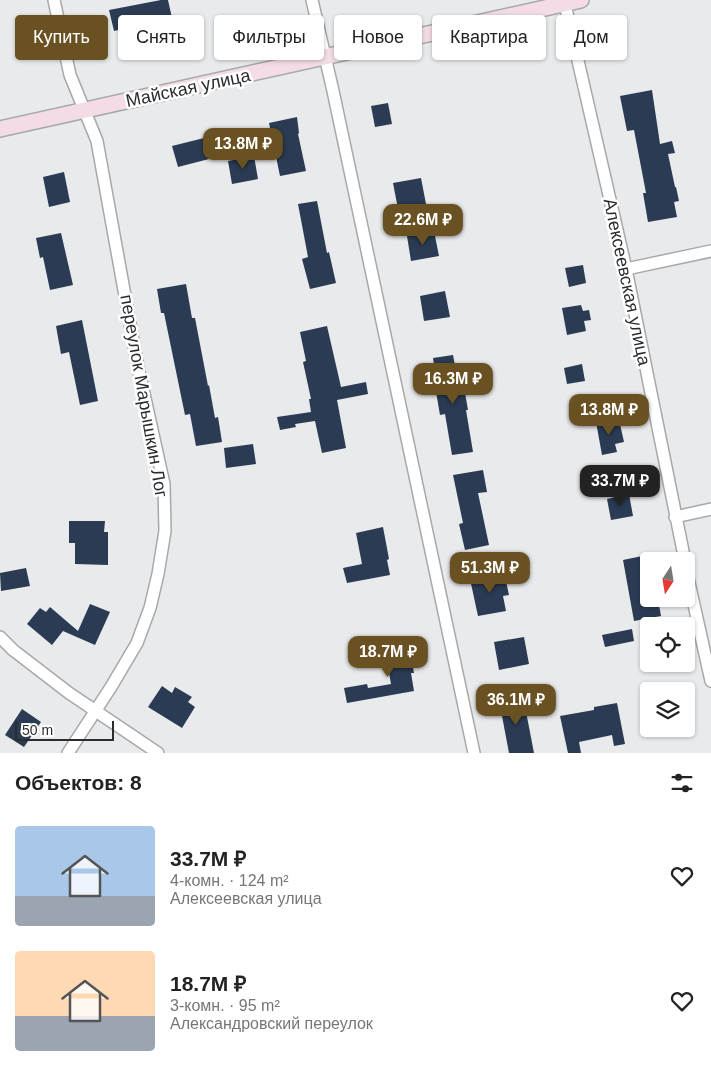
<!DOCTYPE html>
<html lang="ru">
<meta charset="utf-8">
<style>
:root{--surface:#fff;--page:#f2f2f2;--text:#222;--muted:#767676;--accent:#6a5122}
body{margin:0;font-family:Arial,sans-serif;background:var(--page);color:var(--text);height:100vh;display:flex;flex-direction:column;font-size:19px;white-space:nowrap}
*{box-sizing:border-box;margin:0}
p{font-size:16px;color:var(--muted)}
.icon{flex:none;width:28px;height:28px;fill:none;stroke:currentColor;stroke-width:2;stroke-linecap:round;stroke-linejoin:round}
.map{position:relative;height:753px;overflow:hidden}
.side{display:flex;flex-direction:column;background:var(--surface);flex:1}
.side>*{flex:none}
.hud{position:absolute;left:15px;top:15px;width:681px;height:45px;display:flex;gap:10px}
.needle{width:32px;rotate:192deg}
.controls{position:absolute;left:640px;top:552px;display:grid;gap:10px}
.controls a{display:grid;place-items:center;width:55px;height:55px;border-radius:5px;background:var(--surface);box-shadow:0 1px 4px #0004;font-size:25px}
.scale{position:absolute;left:15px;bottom:12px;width:99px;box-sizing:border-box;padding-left:5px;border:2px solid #2c2c2d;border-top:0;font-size:14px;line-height:18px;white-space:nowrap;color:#2c2c2d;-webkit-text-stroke:4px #fff;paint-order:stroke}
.price{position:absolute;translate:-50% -42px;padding:0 11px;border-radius:10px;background:var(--accent);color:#fff;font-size:16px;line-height:32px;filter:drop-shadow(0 1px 2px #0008)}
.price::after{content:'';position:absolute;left:50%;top:30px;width:15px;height:11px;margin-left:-8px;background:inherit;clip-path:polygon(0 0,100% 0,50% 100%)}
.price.selected{background:#222;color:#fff}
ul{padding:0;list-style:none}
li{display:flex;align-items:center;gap:15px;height:125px;padding:0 15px}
li span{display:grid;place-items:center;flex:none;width:140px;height:100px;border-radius:5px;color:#555}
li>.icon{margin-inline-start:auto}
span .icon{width:60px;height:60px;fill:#fffc;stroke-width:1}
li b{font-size:21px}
h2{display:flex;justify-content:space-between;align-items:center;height:60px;padding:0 15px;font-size:21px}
.tag{padding:0 18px;border-radius:5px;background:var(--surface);box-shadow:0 1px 4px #0004;font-size:18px;line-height:45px}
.tag.selected{background:var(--accent);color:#fff}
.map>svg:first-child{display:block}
.building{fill:#2a3b53}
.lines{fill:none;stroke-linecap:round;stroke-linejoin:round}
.street-casing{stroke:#a7a8a9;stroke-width:14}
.secondary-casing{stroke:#a7a8a9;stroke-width:18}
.street{stroke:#fff;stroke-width:11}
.secondary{stroke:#f3dce5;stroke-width:15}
.labels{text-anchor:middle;stroke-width:5;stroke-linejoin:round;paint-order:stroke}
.street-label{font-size:18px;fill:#2c2c2d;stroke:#fff}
</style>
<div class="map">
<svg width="711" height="753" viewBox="0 0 711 753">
<rect width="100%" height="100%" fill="#e9eaec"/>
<!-- building -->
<path class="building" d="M 161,0 L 168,0 L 172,18 L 114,31 L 109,10 Z
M 652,90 L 660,144 L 672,141 L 675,153 L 668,154 L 675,187 L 676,187 L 679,201 L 674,202 L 677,217 L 648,222 L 643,193 L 646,193 L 634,130 L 627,131 L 620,96 Z
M 388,103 L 392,124 L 375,127 L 371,106 Z
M 297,117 L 299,133 L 298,134 L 306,171 L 280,176 L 269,123 Z
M 204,138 L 209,159 L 178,167 L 172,146 Z
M 254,156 L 258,179 L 232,184 L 228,161 Z
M 64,172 L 70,202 L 49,207 L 43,177 Z
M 421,178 L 426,204 L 398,209 L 393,183 Z
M 317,201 L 327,253 L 329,252 L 336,283 L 310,289 L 302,259 L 308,257 L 298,204 Z
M 434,231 L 439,256 L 411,261 L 407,236 Z
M 61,233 L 73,285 L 50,290 L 43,257 L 40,258 L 36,238 Z
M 583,265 L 586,283 L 569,287 L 565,268 Z
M 186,284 L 192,318 L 195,318 L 208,386 L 209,385 L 215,418 L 218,417 L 222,442 L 196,446 L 190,414 L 185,415 L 164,313 L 161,313 L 157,289 Z
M 445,291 L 450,317 L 424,321 L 420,296 Z
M 581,305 L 583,311 L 589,310 L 591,320 L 584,321 L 586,331 L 567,335 L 562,308 Z
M 82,320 L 98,401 L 80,405 L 69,352 L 61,354 L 56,326 Z
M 327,326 L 341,387 L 366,382 L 368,394 L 337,400 L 346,448 L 322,453 L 315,421 L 295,424 L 296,427 L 280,430 L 277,417 L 311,412 L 309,399 L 311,399 L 303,362 L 306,361 L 300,332 Z
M 453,355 L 459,387 L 464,387 L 468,410 L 466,410 L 473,452 L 452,455 L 445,414 L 440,415 L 436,392 L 438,391 L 433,358 Z
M 582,364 L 585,381 L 567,384 L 564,368 Z
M 610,419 L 612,426 L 620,424 L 624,442 L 615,444 L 617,452 L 602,455 L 596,422 Z
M 253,444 L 256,464 L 226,468 L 224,448 Z
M 483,470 L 487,492 L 478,493 L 489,545 L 465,550 L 459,524 L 463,523 L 453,475 Z
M 629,494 L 633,516 L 611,520 L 607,499 Z
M 69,521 L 105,521 L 104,532 L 108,532 L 108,565 L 75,564 L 75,543 L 69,543 Z
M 383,527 L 389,559 L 387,560 L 390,575 L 347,583 L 343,568 L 362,564 L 356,533 Z
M 647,555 L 649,566 L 649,599 L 658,599 L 661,616 L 634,621 L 623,560 Z
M 26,568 L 30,586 L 1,591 L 0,573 Z
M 504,572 L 509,595 L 503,596 L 506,611 L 478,616 L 470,579 Z
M 90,604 L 110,612 L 95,645 L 63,631 L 52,645 L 27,624 L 40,608 L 46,612 L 50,607 L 78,631 Z
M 632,629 L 634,641 L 605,647 L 602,635 Z
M 524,637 L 529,664 L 499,670 L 494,642 Z
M 409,646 L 414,673 L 411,673 L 414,691 L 347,703 L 344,688 L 367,684 L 368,688 L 391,684 L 385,650 Z
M 162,686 L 172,693 L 175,687 L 192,697 L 188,702 L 195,707 L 182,728 L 148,707 Z
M 523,696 L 534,753 L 509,753 L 499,700 Z
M 617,703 L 625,744 L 614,746 L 612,735 L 579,742 L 581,753 L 568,753 L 560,716 L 594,710 L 594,707 Z
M 22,709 L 41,722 L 24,747 L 5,735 Z"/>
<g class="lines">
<defs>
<path id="street" d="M 54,0 L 70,75 L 97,141 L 137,362 L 164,484 L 165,531 L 158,574 L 150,608 L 137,643 L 111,687 L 68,753
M 312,0 L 333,91 L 474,753
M 564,0 L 626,269 L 685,561
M 626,269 L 711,251
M 675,517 L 711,509
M 686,569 L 711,681
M 0,637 L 13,650 L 69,693 L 158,753"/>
<path id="secondary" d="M 0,129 L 581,0"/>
</defs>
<!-- street casing -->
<use href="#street" class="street-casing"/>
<!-- secondary casing -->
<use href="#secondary" class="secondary-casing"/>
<!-- street -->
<use href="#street" class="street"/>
<!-- secondary -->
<use href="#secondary" class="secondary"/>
</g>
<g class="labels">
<!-- street labels -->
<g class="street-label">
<text transform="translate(188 88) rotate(-12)" y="6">Майская улица</text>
<text transform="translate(627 282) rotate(78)" y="6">Алексеевская улица</text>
<text transform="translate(144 396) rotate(80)" y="6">переулок Марышкин Лог</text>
</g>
</g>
</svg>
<div class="controls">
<a><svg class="needle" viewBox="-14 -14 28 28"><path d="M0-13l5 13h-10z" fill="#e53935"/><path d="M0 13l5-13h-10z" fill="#767676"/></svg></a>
<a><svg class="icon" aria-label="locate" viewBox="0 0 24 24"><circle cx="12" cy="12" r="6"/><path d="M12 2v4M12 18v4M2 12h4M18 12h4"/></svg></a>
<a><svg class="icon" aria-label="layers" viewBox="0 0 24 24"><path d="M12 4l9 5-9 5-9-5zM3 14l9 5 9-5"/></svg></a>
</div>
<div class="scale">50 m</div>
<b class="price" style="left:243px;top:170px">13.8M ₽</b>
<b class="price" style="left:423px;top:246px">22.6M ₽</b>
<b class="price" style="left:453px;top:405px">16.3M ₽</b>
<b class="price" style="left:609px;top:436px">13.8M ₽</b>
<b class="price selected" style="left:620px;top:507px">33.7M ₽</b>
<b class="price" style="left:490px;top:594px">51.3M ₽</b>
<b class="price" style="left:388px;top:678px">18.7M ₽</b>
<b class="price" style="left:516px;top:726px">36.1M ₽</b>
<div class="hud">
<a class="tag selected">Купить</a>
<a class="tag">Снять</a>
<a class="tag">Фильтры</a>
<a class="tag">Новое</a>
<a class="tag">Квартира</a>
<a class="tag">Дом</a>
</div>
</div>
<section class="side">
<h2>Объектов: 8<svg class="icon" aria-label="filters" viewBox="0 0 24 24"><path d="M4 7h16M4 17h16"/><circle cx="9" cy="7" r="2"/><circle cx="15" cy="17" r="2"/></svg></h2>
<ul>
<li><span style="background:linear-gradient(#a9c7e8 70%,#9aa5b1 0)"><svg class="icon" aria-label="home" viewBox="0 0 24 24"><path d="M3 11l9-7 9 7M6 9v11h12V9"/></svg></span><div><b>33.7M ₽</b><p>4-комн. · 124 m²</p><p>Алексеевская улица</p></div><svg class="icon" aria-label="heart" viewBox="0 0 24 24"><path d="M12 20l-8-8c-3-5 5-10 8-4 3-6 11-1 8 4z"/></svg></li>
<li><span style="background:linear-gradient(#ffd9b3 65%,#9aa5b1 0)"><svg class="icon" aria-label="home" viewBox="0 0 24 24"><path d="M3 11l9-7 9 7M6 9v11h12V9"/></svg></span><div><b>18.7M ₽</b><p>3-комн. · 95 m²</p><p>Александровский переулок</p></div><svg class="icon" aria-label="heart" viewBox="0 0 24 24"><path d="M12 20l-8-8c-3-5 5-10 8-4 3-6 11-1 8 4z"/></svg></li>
</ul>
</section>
